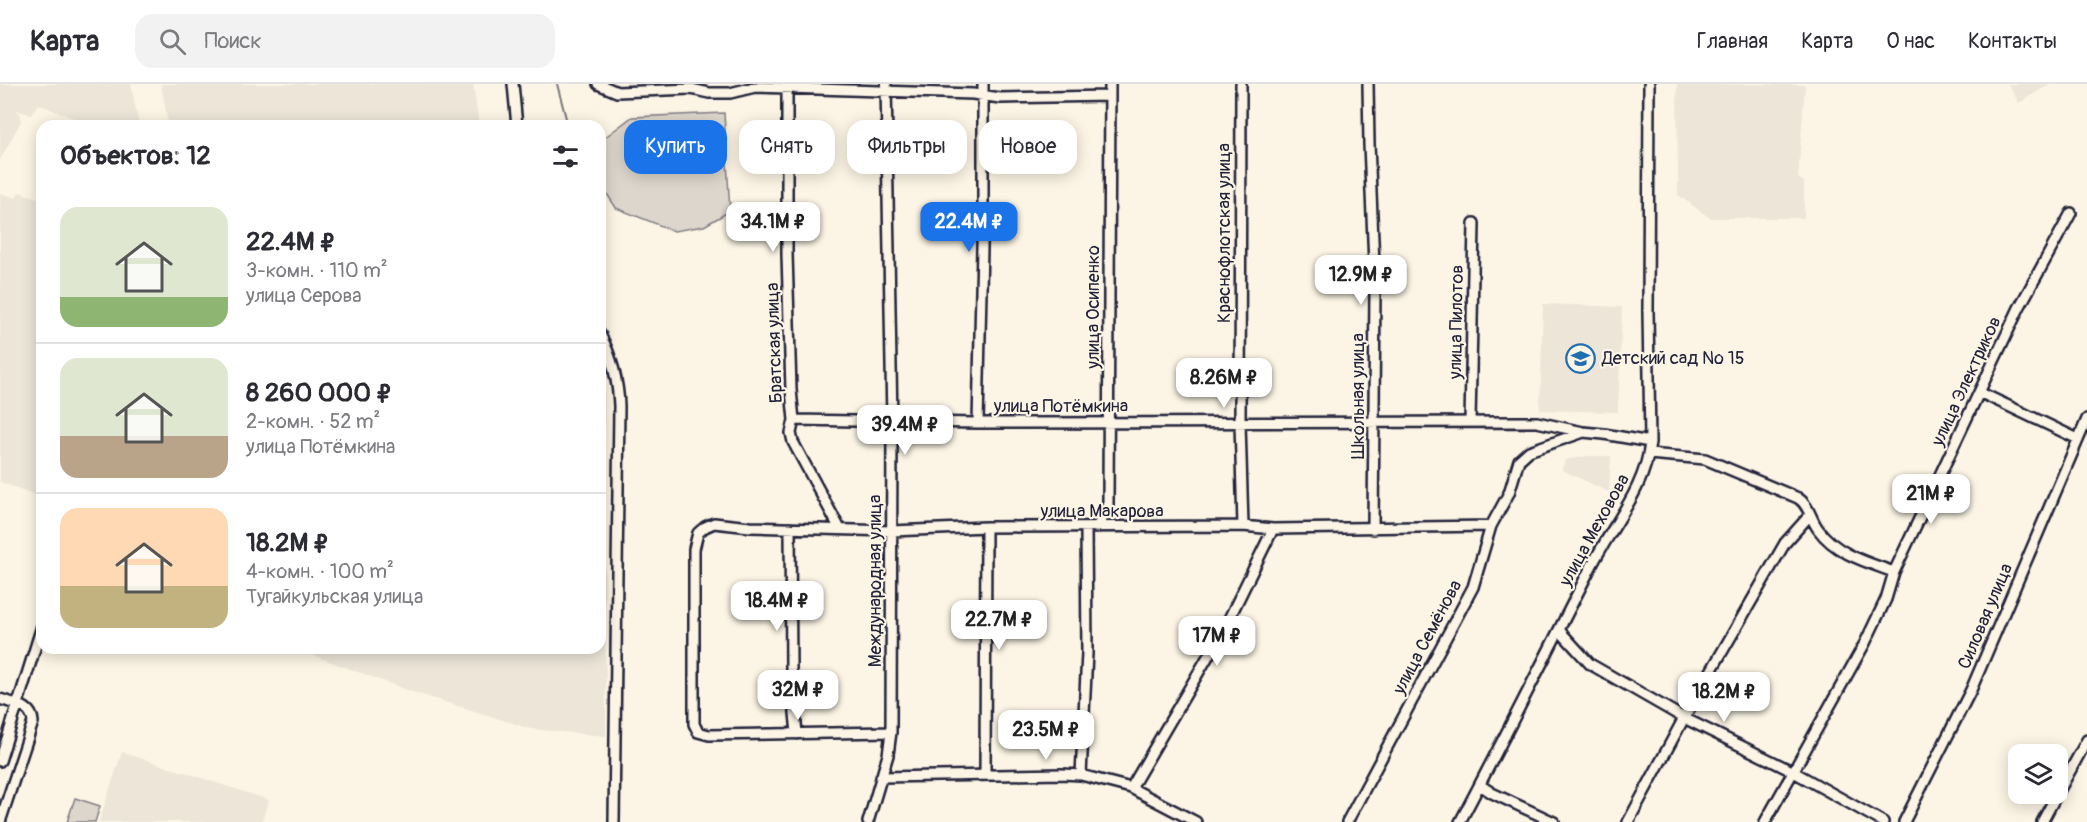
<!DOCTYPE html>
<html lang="ru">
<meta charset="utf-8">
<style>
:root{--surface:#fff;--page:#f2f2f3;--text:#2b2b33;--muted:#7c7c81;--line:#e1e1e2;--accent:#1a73e8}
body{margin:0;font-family:Pangolin,sans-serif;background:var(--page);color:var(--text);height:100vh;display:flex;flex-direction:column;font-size:22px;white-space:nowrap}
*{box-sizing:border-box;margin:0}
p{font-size:20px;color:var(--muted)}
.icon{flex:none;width:33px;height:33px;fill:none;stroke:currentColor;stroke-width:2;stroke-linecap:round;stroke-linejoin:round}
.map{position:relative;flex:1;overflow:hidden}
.drawer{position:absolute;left:36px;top:36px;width:570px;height:534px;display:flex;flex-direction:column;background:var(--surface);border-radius:18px;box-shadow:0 3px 15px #0003}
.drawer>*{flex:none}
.top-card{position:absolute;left:624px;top:36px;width:570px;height:54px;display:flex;gap:12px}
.controls{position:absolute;left:2008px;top:660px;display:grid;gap:12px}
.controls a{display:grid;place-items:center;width:60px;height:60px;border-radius:12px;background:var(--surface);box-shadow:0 3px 15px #0003;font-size:30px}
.price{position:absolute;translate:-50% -51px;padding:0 14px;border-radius:12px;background:#fff;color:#222;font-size:20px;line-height:39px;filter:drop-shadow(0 2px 3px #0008)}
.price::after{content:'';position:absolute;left:50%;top:36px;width:18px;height:14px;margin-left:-9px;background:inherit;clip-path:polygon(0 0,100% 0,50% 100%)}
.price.on{background:var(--accent);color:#fff}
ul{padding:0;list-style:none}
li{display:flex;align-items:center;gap:18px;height:150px;padding:0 24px}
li+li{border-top:2px solid var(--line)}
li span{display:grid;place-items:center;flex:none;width:168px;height:120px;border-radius:18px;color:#555}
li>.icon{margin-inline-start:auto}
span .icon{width:72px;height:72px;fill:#fffc;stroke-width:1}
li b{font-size:26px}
h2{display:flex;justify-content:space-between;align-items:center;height:72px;padding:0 24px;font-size:26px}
.tag{padding:0 21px;border-radius:18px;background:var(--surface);box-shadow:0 3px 15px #0003;font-size:21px;line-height:54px}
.tag.on{background:var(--accent);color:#fff}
header{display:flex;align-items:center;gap:36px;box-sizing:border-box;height:84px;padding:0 30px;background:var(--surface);border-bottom:2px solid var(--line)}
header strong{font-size:28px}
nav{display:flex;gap:33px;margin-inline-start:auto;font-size:21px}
.search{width:420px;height:54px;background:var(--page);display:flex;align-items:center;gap:15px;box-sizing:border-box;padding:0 21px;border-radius:18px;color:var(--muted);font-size:22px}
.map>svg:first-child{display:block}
.built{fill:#ece5d8}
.green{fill:#dcd6cc;stroke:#7f7c84;stroke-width:1.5}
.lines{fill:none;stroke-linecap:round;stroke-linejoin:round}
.stream{stroke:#78757e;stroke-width:2}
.minor-casing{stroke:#22223b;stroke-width:14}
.minor{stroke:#fcf5e5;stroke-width:9}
.labels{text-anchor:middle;stroke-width:4.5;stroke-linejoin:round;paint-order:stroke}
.street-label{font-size:18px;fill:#22223b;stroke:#fcf5e5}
.poi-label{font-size:18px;fill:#22223b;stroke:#fcf5e5;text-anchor:start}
</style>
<header>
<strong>Карта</strong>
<div class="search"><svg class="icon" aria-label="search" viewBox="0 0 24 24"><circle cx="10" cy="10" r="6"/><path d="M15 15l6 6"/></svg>Поиск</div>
<nav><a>Главная</a><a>Карта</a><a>О нас</a><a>Контакты</a></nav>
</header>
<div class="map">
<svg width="2087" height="738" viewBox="0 0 2087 738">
<rect width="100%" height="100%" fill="#fcf5e5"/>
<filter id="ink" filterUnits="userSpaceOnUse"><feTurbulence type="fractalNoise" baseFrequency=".0167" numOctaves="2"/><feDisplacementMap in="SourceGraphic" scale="12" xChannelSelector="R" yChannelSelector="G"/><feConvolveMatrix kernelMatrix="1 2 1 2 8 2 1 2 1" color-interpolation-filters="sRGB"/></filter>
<g filter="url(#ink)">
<!-- built -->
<path class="built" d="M 0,0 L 131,0 L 139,42 L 93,42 L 38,20 L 31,31 L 14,25 L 20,29 L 21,37 L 0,76 Z
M 161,0 L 473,0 L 479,42 L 176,42 L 168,39 Z
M 1677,0 L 1805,1 L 1798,94 L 1804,98 L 1804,134 L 1710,134 L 1678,111 Z
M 2008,0 L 2050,0 L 2019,19 Z
M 19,108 L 42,115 L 42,413 L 0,398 L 0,109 L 16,114 Z
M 1543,220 L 1622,223 L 1618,328 L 1540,326 Z
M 600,275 L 604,280 L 606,652 L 531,645 L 410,607 L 293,564 L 600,564 Z
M 1587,372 L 1611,372 L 1609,408 L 1562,386 L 1565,376 Z
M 122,668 L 269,716 L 261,738 L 99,738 Z"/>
<!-- green -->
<path class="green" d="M 724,29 L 730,127 L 704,142 L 674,147 L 616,124 L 600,99 L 600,57 L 632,33 Z
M 75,714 L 100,722 L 95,738 L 67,738 Z"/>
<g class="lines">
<!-- stream -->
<path class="stream" d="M 557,0 L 568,42"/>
<defs>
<path id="minor" d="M 513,0 L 517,42
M 598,0 L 617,8 L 691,5 L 709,9 L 730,9 L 755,3 L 973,10 L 1000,14 L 1110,12
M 787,0 L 787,170 L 791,306 L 794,336 L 791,349 L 793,358 L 840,445
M 1241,0 L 1240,339 L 1243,442
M 1368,0 L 1369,60 L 1375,204 L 1373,445
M 600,250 C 612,273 618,296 619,322 L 614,738
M 1979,308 L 2078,355
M 794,336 L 978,339 L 1537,338 L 1583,348 L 1604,350 L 1650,358
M 1470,338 L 1474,139
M 978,339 L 983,119 L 983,0
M 1649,370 L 1705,375 L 1798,414 C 1809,421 1810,434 1818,445 C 1836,470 1866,478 1894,488
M 790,444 L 791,586 L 797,650
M 1096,444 L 1104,432 L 1108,420 L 1110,0
M 1559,546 L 1590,580 L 1684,634 L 1792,687 L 1883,738
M 0,615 C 14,620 32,621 33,638 L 0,738
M 891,648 L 709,651 L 698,648 L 694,640 L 694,465 L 698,449 L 705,443 L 714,439 L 750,443 L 892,447 L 986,443 L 1243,442 L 1273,445 L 1491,442
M 0,677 L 42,542
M 985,691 L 986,443
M 1081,691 L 1087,569 L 1086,444
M 881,693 L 1062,690 L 1081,691 L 1131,704 L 1196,738
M 1480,701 L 1492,709 L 1554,738
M 1131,704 L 1224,545 L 1273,445
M 2058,709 L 2087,656
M 868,738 L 888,671 L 891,648 L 892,338 L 886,0
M 1347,738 L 1473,503 L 1491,442 L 1509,409 L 1519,376 L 1529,367 L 1581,349
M 1460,738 C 1505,653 1548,567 1592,481 C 1613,440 1646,404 1650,358 L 1648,228 L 1649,0
M 1628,738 L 1684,634 L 1785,459 L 1810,431
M 1765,738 L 1865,559 L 1886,515 L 1894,488 L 2019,224 L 2071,129
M 1904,738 L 1971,606 L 2087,335
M 2042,738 L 2057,710"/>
</defs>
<!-- minor casing -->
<use href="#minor" class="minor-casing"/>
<!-- minor -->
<use href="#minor" class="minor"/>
</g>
</g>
<!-- icons -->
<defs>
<symbol id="school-ring" viewBox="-11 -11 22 22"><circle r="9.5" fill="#fcf5e5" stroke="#1f6fb2" stroke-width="1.5"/><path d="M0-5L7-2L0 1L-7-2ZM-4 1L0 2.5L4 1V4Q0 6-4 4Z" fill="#1f6fb2"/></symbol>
</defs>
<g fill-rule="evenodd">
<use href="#school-ring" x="1564" y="258" width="33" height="33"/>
</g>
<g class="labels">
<!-- street labels -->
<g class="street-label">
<text transform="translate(1224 149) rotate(-90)" y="6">Краснофлотская улица</text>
<text transform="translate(1093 223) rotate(-90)" y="6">улица Осипенко</text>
<text transform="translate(1456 238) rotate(-89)" y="6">улица Пилотов</text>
<text transform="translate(774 259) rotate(-92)" y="6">Братская улица</text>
<text transform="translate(1966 297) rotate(-65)" y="6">улица Электриков</text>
<text transform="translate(1358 312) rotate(-90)" y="6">Школьная улица</text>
<text x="1061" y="328">улица Потёмкина</text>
<text x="1102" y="433">улица Макарова</text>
<text transform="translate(1594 446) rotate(-61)" y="6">улица Меховова</text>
<text transform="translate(875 497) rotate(-90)" y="6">Международная улица</text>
<text transform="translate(1985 532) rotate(-67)" y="6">Силовая улица</text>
<text transform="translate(1427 553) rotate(-62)" y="6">улица Семёнова</text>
</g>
<!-- poi labels -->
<g class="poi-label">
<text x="1602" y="280">Детский сад № 15</text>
</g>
</g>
</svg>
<div class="controls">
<a><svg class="icon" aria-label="layers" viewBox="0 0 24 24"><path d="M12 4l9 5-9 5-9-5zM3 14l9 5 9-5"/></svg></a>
</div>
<b class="price" style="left:773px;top:169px">34.1M ₽</b>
<b class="price on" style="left:969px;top:169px">22.4M ₽</b>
<b class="price" style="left:1361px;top:222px">12.9M ₽</b>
<b class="price" style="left:1224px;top:325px">8.26M ₽</b>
<b class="price" style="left:905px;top:372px">39.4M ₽</b>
<b class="price" style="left:1931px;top:441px">21M ₽</b>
<b class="price" style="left:777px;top:548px">18.4M ₽</b>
<b class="price" style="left:999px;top:567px">22.7M ₽</b>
<b class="price" style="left:1217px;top:583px">17M ₽</b>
<b class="price" style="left:798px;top:637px">32M ₽</b>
<b class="price" style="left:1724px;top:639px">18.2M ₽</b>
<b class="price" style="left:1046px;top:677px">23.5M ₽</b>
<div class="top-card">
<a class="tag on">Купить</a>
<a class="tag">Снять</a>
<a class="tag">Фильтры</a>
<a class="tag">Новое</a>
</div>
<section class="drawer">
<h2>Объектов: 12<svg class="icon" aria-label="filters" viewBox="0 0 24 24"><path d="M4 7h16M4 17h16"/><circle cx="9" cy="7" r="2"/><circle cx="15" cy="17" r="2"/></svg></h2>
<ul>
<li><span style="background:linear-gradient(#dfe7d0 75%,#8fb573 0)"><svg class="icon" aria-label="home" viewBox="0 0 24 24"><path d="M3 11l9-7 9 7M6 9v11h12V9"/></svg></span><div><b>22.4M ₽</b><p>3-комн. · 110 m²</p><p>улица Серова</p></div></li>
<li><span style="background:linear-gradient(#dfe7d0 65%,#b9a48a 0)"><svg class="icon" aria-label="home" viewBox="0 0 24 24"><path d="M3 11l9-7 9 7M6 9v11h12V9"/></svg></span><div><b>8 260 000 ₽</b><p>2-комн. · 52 m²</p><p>улица Потёмкина</p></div></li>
<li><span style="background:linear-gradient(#ffd9b3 65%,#c2b280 0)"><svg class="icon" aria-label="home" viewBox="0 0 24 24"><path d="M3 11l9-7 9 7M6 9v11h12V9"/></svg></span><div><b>18.2M ₽</b><p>4-комн. · 100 m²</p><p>Тугайкульская улица</p></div></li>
</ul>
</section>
</div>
